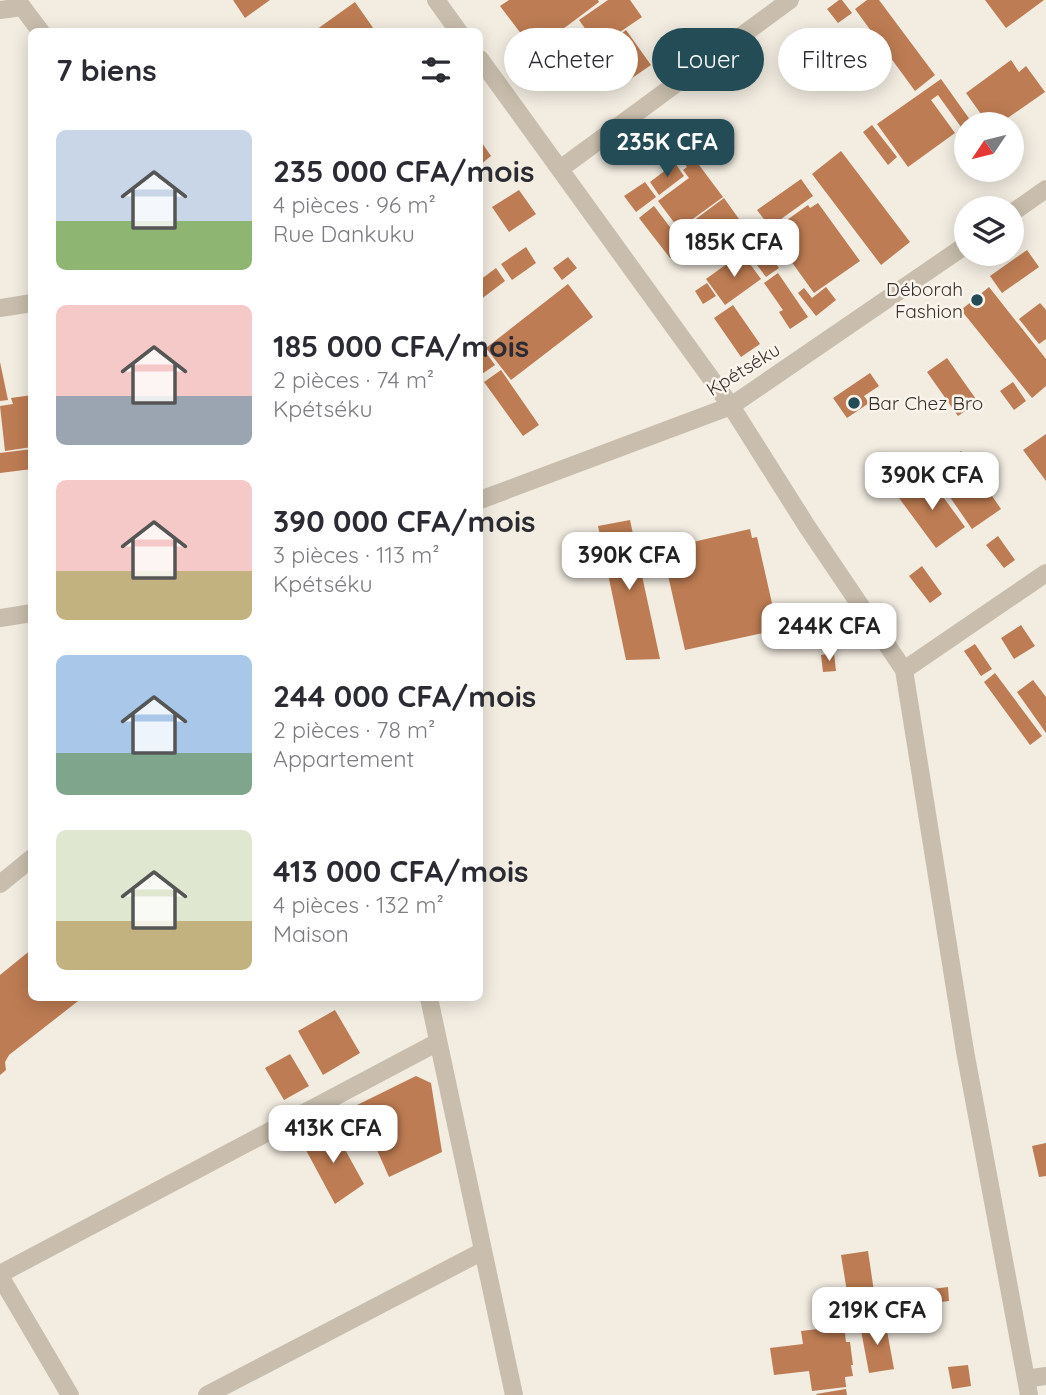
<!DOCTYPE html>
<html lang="fr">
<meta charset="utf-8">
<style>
:root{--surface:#fff;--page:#f7f7f7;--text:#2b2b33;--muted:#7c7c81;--accent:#234c57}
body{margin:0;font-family:Quicksand,sans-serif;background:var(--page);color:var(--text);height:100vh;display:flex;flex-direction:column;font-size:26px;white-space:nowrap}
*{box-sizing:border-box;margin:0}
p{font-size:23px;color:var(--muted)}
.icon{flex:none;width:38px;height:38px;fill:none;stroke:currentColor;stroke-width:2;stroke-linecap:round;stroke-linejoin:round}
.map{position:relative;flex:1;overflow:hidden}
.panel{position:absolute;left:28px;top:28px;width:455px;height:973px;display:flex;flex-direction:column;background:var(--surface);border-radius:10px;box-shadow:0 4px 18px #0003}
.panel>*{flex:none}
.banner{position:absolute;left:504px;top:28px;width:436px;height:63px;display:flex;gap:14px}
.needle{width:46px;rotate:235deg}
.fabs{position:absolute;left:954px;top:112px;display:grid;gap:14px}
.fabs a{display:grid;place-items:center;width:70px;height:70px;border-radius:50%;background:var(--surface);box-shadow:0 4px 18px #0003;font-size:35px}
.price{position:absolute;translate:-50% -60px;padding:0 16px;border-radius:14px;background:#fff;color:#222;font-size:23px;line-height:46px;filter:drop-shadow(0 2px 4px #0008)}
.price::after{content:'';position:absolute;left:50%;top:42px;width:21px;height:16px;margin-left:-10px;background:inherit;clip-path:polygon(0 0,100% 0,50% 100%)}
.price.on{background:var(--accent);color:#fff}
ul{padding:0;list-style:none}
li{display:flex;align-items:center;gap:21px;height:175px;padding:0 28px}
li span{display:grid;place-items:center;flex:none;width:196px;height:140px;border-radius:10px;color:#555}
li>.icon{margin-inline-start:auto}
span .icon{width:84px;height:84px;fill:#fffc;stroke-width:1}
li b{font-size:30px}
h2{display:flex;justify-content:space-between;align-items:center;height:84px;padding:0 28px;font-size:30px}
.tag{padding:0 24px;border-radius:32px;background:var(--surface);box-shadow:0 4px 18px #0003;font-size:24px;line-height:63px}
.tag.on{background:var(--accent);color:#fff}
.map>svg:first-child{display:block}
.building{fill:#bd7c53}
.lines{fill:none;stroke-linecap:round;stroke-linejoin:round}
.minor{stroke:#c9bead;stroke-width:18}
.poi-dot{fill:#234c57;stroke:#f9f5ed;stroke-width:2.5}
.labels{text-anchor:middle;stroke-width:5;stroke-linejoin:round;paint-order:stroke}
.poi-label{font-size:19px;fill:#38312b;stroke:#f9f5ed;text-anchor:end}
.street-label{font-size:19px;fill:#38312b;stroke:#f9f5ed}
</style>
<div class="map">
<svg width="1046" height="1395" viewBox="0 0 1046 1395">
<rect width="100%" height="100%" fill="#f2ece1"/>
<!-- building -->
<path class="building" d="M 233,0 L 270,0 L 245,18 Z
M 509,0 L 598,0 L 599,2 L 523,59 L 511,43 L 522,35 L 500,6 Z
M 608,0 L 630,0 L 642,17 L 598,47 L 579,20 Z
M 839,0 L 842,0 L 852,13 L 838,23 L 827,9 Z
M 867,0 L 879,0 L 935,75 L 915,91 L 855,9 Z
M 985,0 L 1044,0 L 1006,28 Z
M 355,2 L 376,32 L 313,32 Z
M 626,30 L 651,65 L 619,87 L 595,53 Z
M 1011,60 L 1019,72 L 1026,66 L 1045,92 L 999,124 L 988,124 L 966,93 Z
M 941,79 L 973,124 L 966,124 L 966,134 L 938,95 L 931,100 L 955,133 L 908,167 L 877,124 Z
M 670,123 L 690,150 L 671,164 L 651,137 Z
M 872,125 L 897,157 L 888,165 L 863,132 Z
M 480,140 L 491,156 L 480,165 Z
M 841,151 L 910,242 L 881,265 L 812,174 Z
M 690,153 L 723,197 L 679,229 L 658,201 L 689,178 L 683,170 L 687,167 L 681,159 Z
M 675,163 L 684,176 L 659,195 L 650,182 Z
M 801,179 L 813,196 L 770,227 L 757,210 Z
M 645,182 L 656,197 L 636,212 L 624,196 Z
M 519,190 L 536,214 L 509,232 L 492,207 Z
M 724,198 L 739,219 L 700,248 L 685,227 Z
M 818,203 L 860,261 L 814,293 L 770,232 L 808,205 L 810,208 Z
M 654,206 L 685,247 L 670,258 L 639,218 Z
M 743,220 L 779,268 L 766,277 L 730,229 Z
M 526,247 L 536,263 L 512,280 L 501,264 Z
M 1027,250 L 1039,267 L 1002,293 L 990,276 Z
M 742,253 L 761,279 L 725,305 L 706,279 Z
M 568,257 L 577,268 L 562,280 L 553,268 Z
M 496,268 L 505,281 L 480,300 L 480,280 Z
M 778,273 L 808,317 L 790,329 L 779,312 L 783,310 L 764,283 Z
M 707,283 L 716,296 L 703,304 L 695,291 Z
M 568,284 L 593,317 L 511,380 L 486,348 Z
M 826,287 L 836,300 L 816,316 L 798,293 L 804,288 L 812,298 Z
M 989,287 L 1046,359 L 1046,386 L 1032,398 L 961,310 Z
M 1040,303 L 1046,310 L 1046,339 L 1039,344 L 1019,319 Z
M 733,305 L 760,344 L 741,357 L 714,318 Z
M 484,350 L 495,365 L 482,374 L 480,370 L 480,354 Z
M 947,358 L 978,402 L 958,416 L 927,372 Z
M 0,362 L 8,400 L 0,401 Z
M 501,370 L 539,425 L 523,436 L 484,382 Z
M 870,373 L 879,386 L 864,396 L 869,403 L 847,418 L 833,398 Z
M 1013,382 L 1026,401 L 1014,410 L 1000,391 Z
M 32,395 L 32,447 L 5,451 L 0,406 L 13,404 L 11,398 Z
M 1046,434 L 1046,481 L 1023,450 Z
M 32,449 L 32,469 L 0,473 L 0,453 Z
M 961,451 L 1001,509 L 972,529 L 932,471 Z
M 928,476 L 965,527 L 936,548 L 899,498 Z
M 630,520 L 660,659 L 626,660 L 598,526 Z
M 750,529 L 752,538 L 757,537 L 776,621 L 771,622 L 772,631 L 685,650 L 662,549 Z
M 998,536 L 1015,560 L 1004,568 L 986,545 Z
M 922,566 L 942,594 L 930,603 L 909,576 Z
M 1021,625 L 1035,646 L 1014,659 L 1001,638 Z
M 804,634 L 805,646 L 775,649 L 774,637 Z
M 975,644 L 992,669 L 981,676 L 964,651 Z
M 834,653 L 836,671 L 823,672 L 821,655 Z
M 995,673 L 1042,736 L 1030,745 L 984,682 Z
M 1033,680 L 1046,697 L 1046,733 L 1017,692 Z
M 32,949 L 32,998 L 82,998 L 9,1055 L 5,1062 L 6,1070 L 0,1075 L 0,975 Z
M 335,1010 L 360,1053 L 323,1075 L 298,1031 Z
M 290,1054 L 309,1086 L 284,1100 L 265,1068 Z
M 416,1076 L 431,1083 L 442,1152 L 389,1177 L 357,1105 Z
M 315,1129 L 324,1142 L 337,1135 L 364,1184 L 335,1204 L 300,1139 Z
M 1046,1143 L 1046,1176 L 1039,1177 L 1032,1146 Z
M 868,1251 L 877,1312 L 851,1316 L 841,1255 Z
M 948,1287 L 949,1301 L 926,1304 L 924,1290 Z
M 885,1320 L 894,1369 L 869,1373 L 860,1325 Z
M 844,1326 L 846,1342 L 850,1342 L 853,1365 L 851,1365 L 853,1376 L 845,1377 L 846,1387 L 812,1391 L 809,1371 L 774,1375 L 770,1348 L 803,1344 L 801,1331 Z
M 968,1365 L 971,1386 L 952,1389 L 948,1367 Z
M 846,1389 L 847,1395 L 817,1395 L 816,1394 Z"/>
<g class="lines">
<!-- minor -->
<path class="minor" d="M 17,0 L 41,32
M 436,0 L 459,32
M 0,10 L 22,7
M 480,59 L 731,406 L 808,528 L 904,670 L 965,1051 L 1029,1395
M 560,169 L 790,0
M 1012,213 L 1046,189
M 0,308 L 32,303
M 480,500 L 731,406 L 966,245
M 0,618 L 32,613
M 904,670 L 1046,573
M 0,884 L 32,858
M 429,998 L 514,1395
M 0,1274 L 438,1042
M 0,1276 L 70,1395
M 1026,1379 L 1046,1376
M 207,1395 L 483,1251"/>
</g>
<!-- markers -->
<g class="poi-dot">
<circle cx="977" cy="300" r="7"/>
<circle cx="854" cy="403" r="7"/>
</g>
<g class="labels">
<!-- poi labels -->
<g class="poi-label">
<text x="963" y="296">Déborah<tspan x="963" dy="22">Fashion</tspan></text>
<text x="868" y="410" text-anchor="start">Bar Chez Bro</text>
</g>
<!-- street labels -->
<g class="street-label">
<text transform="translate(743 369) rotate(-32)" y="7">Kpétséku</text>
</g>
</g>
</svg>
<div class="fabs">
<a><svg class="needle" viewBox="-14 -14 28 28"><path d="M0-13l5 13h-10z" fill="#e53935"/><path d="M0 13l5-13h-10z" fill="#7c7c81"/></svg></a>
<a><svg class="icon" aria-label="layers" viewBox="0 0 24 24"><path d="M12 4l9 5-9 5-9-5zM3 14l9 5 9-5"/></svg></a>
</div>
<b class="price on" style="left:667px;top:179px">235K CFA</b>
<b class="price" style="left:734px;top:279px">185K CFA</b>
<b class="price" style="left:932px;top:512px">390K CFA</b>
<b class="price" style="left:629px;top:592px">390K CFA</b>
<b class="price" style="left:829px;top:663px">244K CFA</b>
<b class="price" style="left:333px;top:1165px">413K CFA</b>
<b class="price" style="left:877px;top:1347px">219K CFA</b>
<div class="banner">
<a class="tag">Acheter</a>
<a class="tag on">Louer</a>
<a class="tag">Filtres</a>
</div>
<section class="panel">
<h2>7 biens<svg class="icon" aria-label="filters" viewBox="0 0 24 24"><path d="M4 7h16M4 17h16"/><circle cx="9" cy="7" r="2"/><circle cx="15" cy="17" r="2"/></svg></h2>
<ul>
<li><span style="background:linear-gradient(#c9d6e8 65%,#8fb573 0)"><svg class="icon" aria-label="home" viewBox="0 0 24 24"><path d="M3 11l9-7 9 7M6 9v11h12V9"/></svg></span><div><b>235 000 CFA/mois</b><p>4 pièces · 96 m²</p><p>Rue Dankuku</p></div></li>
<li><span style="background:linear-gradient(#f6c9c9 65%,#9aa5b1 0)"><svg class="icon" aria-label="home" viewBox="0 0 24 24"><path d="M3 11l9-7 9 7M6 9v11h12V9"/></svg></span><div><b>185 000 CFA/mois</b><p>2 pièces · 74 m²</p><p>Kpétséku</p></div></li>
<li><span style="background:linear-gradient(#f6c9c9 65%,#c2b280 0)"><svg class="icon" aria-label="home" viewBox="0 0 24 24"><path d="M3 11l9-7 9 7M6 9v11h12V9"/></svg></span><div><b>390 000 CFA/mois</b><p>3 pièces · 113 m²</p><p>Kpétséku</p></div></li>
<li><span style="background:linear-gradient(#a9c7e8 70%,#7fa58c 0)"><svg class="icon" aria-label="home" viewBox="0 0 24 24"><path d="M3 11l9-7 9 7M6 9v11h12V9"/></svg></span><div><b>244 000 CFA/mois</b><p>2 pièces · 78 m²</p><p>Appartement</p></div></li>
<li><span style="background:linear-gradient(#dfe7d0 65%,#c2b280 0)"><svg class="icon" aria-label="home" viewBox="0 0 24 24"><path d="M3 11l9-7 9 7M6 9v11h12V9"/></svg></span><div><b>413 000 CFA/mois</b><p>4 pièces · 132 m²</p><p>Maison</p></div></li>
</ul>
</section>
</div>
